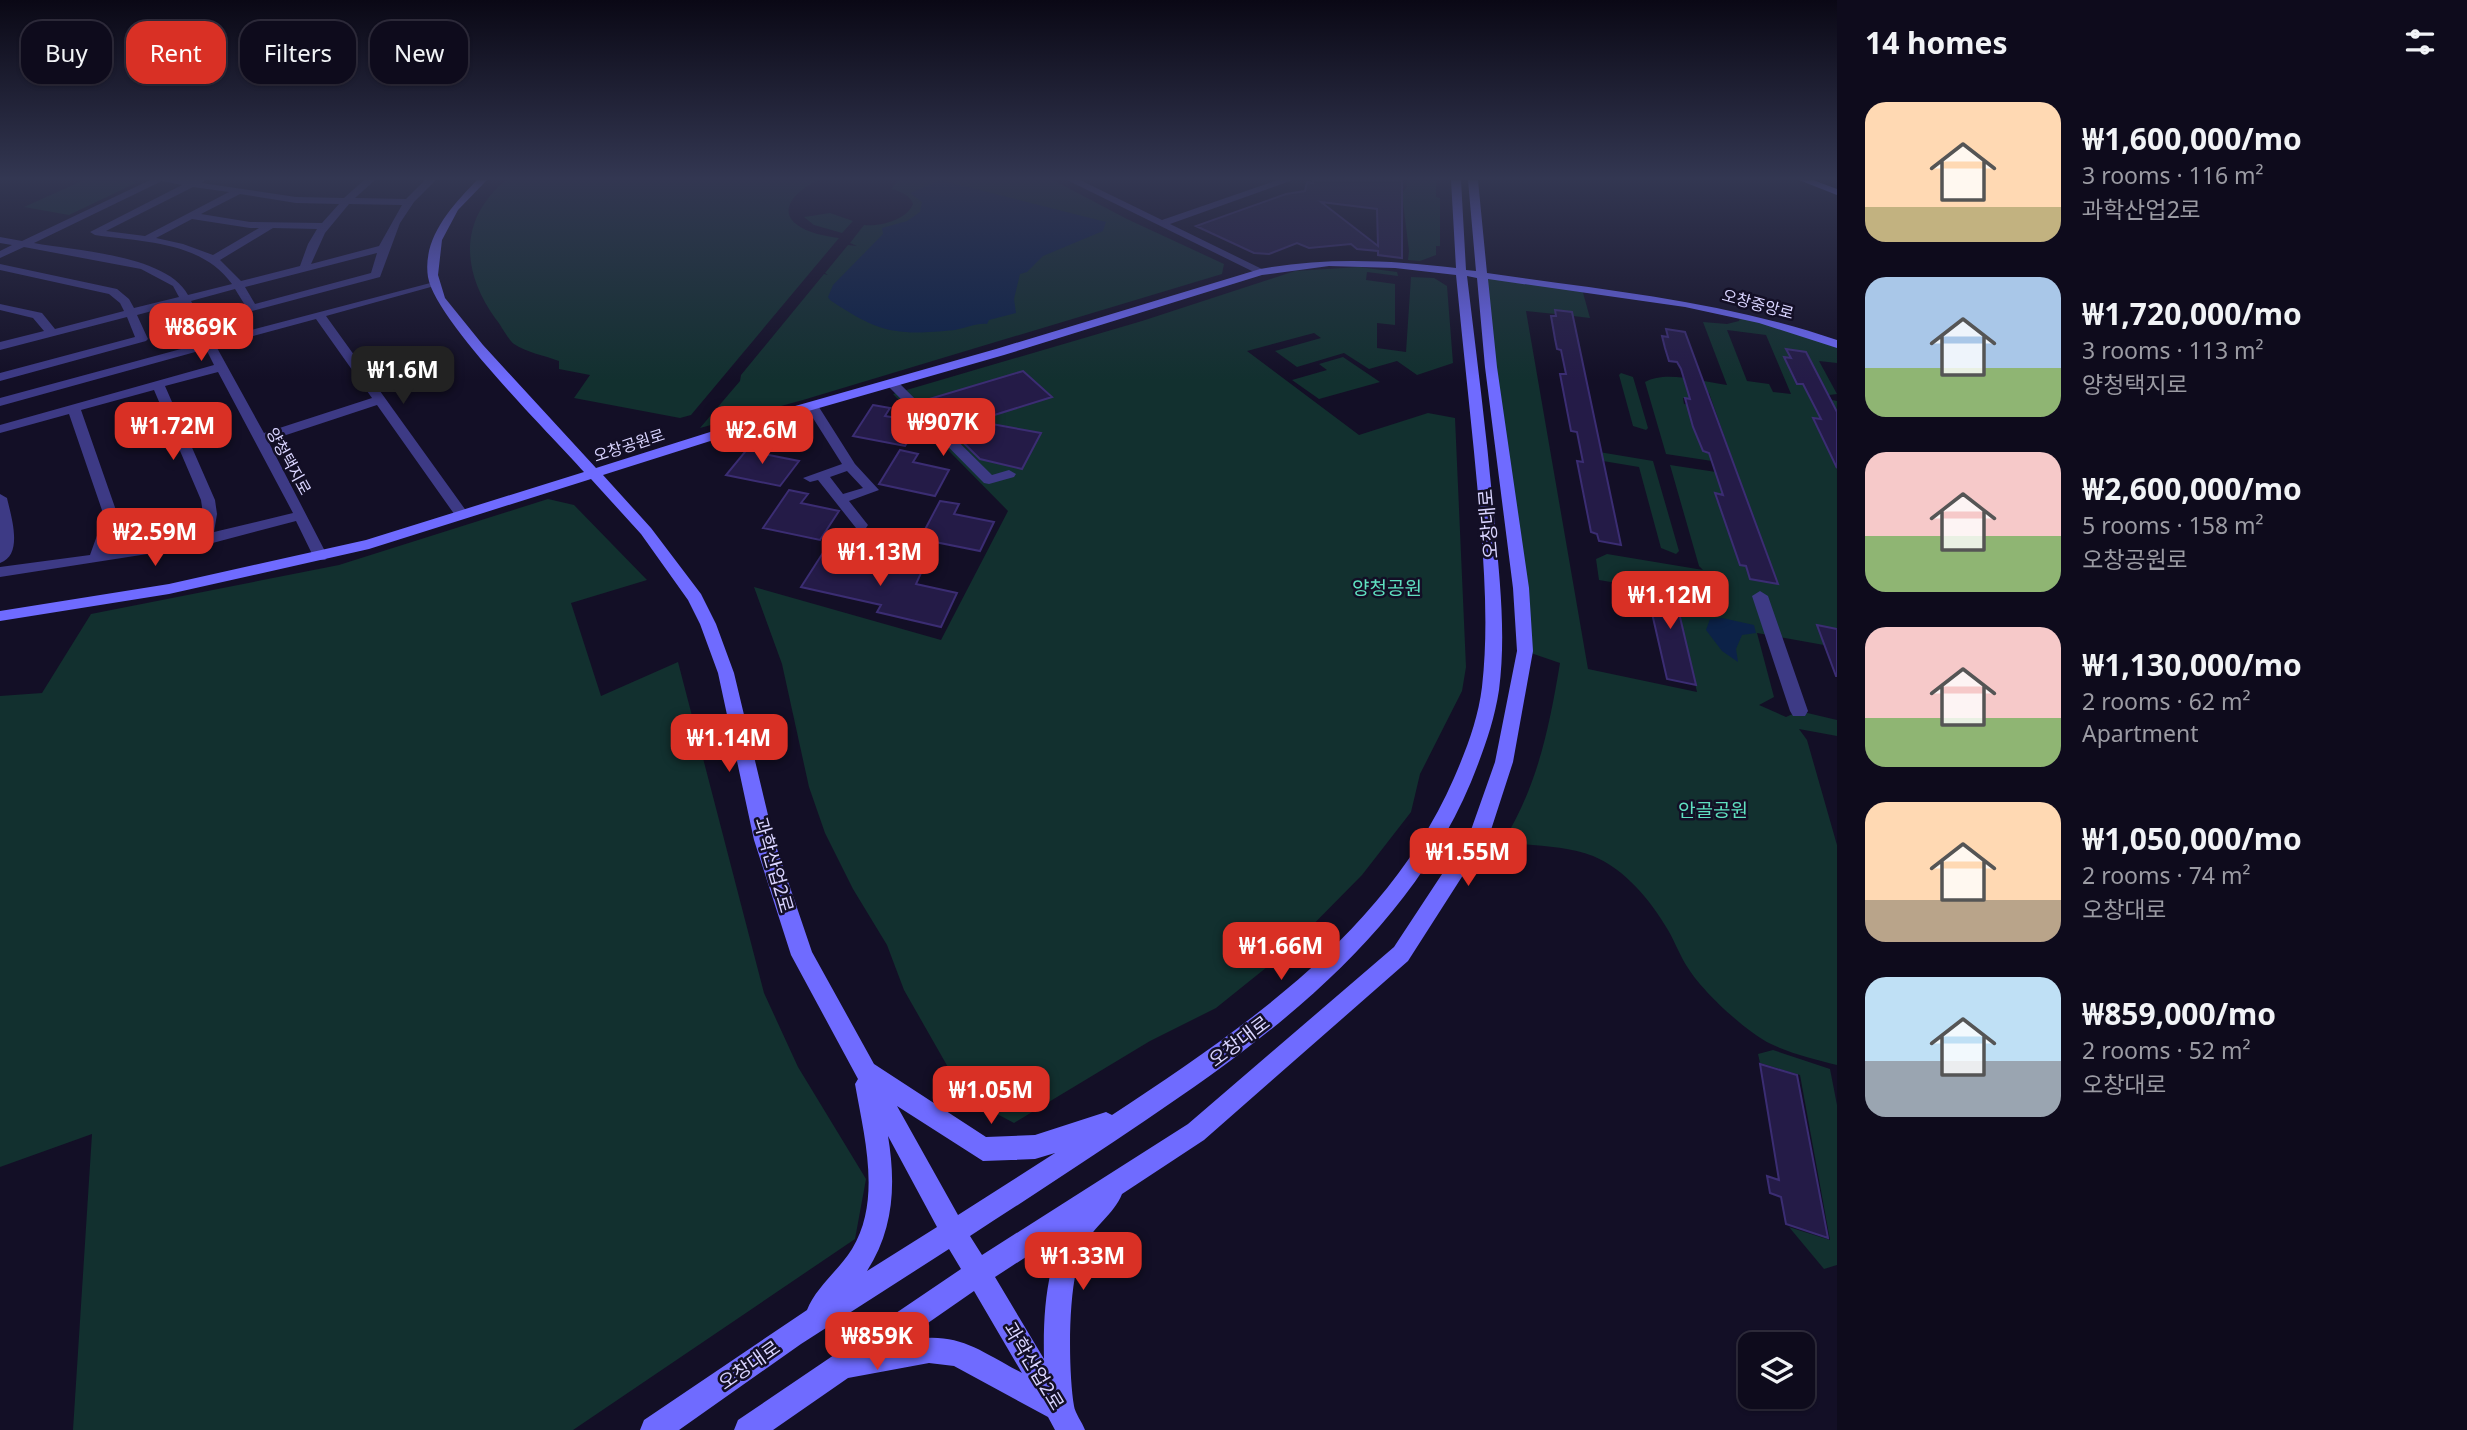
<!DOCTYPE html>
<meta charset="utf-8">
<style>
:root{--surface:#0e0b1c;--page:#1c1929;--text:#f1f3f6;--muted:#9b9ba3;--line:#2e2b3b;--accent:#d93025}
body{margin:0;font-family:"Noto Sans","Noto Sans KR",sans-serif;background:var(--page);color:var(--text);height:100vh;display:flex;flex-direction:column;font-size:26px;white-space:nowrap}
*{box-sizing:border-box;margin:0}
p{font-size:23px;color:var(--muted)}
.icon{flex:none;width:38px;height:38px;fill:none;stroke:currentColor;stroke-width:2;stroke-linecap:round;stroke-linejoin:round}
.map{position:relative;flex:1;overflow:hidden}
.panel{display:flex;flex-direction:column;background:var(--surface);width:630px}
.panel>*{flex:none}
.guide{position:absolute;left:21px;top:21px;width:665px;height:63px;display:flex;gap:14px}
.controls{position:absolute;left:1738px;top:1332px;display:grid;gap:14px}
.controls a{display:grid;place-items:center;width:77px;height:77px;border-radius:14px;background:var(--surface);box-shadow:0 2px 5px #0004,0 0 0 2px var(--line);font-size:35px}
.price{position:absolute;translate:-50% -60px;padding:0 16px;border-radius:14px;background:var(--accent);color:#fff;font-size:23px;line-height:46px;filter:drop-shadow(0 2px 4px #0008)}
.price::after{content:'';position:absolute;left:50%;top:42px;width:21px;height:16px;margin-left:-10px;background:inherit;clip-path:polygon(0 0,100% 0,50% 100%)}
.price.active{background:#222;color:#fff}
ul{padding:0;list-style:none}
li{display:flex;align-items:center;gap:21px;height:175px;padding:0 28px}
li span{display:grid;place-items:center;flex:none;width:196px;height:140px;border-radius:21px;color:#555}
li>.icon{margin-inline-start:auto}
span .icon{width:84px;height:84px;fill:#fffc;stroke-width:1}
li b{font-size:30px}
h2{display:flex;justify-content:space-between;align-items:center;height:84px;padding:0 28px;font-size:30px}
.pill{padding:0 24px;border-radius:21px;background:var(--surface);box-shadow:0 2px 5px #0004,0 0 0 2px var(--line);font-size:24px;line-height:63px}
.pill.active{background:var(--accent);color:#fff}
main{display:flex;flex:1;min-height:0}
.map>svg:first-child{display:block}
.green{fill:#12302f;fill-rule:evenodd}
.water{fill:#0c2248}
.building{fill:#241b47;stroke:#3b2d73;stroke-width:2;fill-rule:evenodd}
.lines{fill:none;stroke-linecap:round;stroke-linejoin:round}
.street{fill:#3d3a85;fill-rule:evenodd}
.secondary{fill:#6f6bff;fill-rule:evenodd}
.labels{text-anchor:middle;stroke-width:5;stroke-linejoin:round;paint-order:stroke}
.far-street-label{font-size:16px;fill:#d9d4ff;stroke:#130f26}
.street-label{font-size:19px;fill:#d9d4ff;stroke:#130f26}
.park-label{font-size:19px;fill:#5fe0c0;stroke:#130f26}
</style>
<main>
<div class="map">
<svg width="1837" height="1430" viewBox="0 0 1837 1430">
<rect width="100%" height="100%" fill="#130f26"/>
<!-- green -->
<path class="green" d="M 84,180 L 138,182 L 69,215 L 24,207 Z
M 506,180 L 820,180 C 804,185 775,207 796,224 C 807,233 825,236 839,238 L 691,415 L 680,418 L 574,398 L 590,375 L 559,369 L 559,361 C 546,356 525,352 514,344 C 507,338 501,325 495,318 C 461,270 459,219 506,180 Z
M 898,180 L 1053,180 L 1127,219 L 1224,264 L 1222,274 L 803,400 L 700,428 L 740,381 L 741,375 L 824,274 L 828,275 L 825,273 L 848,245 L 857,246 L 850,243 L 864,225 C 879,227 907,220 913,204 C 910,195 900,191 891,189 Z
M 1406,180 L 1436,180 L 1436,197 L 1440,198 L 1440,246 L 1436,246 L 1436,255 L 1420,261 L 1408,260 L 1409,251 L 1402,194 L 1407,186 Z
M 830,213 L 853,221 L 842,233 L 814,225 L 804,217 Z
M 1359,267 L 1397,272 L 1398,276 L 1367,272 L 1366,280 L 1395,284 L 1395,325 L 1377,323 L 1377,348 L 1406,352 L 1411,277 L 1434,278 L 1447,286 L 1453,363 L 1417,375 L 1397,361 L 1369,369 L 1344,353 L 1297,367 L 1275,351 L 1321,338 L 1314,333 L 1247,351 L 1359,435 L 1428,413 L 1455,418 L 1466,667 L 1462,691 L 1420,774 L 1411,812 L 1362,875 L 1287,951 L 1216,1008 L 1150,1041 L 1014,1123 L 965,1097 L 904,990 L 887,945 L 853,889 L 825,833 L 809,787 L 782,664 L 754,587 L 941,640 L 1008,511 L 893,394 L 1142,321 L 1295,271 Z
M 1482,276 L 1582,289 L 1590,318 L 1573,316 L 1572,312 L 1555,310 L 1555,314 L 1526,311 L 1588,669 L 1697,692 L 1672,583 L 1645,578 L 1646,588 L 1599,580 L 1596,559 L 1607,554 L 1703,570 L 1699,566 L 1670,465 L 1716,472 L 1712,461 L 1666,454 L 1645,382 C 1666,370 1703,382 1727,385 L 1703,322 L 1727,324 L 1739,321 L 1741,314 L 1837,344 L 1837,363 L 1819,361 L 1837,394 L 1829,395 L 1832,400 L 1837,401 L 1837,412 L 1816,409 L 1821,419 L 1813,419 L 1815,424 L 1823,425 L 1837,452 L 1837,629 L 1817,625 L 1824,645 L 1757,633 L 1774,697 L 1759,705 L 1786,717 L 1799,711 L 1837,720 L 1837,736 L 1799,729 L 1807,740 L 1837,845 L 1837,1065 C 1815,1059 1792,1054 1771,1044 C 1747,1033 1702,991 1688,968 C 1680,956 1675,942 1668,930 C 1651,901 1625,869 1593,856 C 1566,845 1531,846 1503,842 C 1538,784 1549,729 1560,663 L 1525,651 ZM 1727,330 L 1766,335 L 1791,394 L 1773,392 L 1769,384 L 1747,381 ZM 1688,390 L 1709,393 L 1734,464 L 1713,461 L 1709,453 L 1703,451 L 1692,405 L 1684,404 L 1683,398 L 1690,399 ZM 1719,483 L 1742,487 L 1777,583 L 1750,579 L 1746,566 L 1740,565 L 1738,559 L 1744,560 L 1735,534 L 1728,532 L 1726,526 L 1732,527 L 1724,502 L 1717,501 L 1715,494 L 1723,495 Z
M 1343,357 L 1380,382 L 1319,399 L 1292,380 L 1327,370 L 1319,364 Z
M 1621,373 L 1633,377 L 1648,428 L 1646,430 L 1633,426 L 1619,375 Z
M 1581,449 L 1653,461 L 1679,551 L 1676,554 L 1661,548 L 1639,467 L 1603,461 Z
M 548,499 L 574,505 L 647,580 L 571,603 L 601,696 L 678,662 L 764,993 L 798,1067 L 866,1179 L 855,1239 L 573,1430 L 73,1430 L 92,1134 L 0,1167 L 0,696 L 42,693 L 91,614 L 339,565 Z
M 1773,1050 L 1830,1069 L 1837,1105 L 1837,1265 L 1824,1269 L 1789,1227 L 1830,1240 L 1800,1075 L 1760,1063 L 1758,1054 Z"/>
<!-- water -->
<path class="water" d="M 940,180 L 1106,222 L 1103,231 L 1043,256 L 1027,272 L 1020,274 L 1014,299 L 1016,313 L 989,320 L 987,324 C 976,323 966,328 955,330 C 896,336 879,333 830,300 L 828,297 L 833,285 L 883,234 L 882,228 L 907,221 L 920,212 L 922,202 L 910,193 Z
M 1722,618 L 1754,625 L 1756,633 L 1742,635 L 1736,649 L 1738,662 L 1722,651 L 1706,630 L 1710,619 Z"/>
<!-- building -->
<path class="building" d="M 1313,180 L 1402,180 L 1402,258 L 1378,255 L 1378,251 L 1357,249 L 1351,244 L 1309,248 L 1297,243 L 1269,254 L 1254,253 L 1196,226 L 1286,194 L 1305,191 L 1307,182 L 1313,183 ZM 1321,202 L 1377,209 L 1378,246 Z
M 1555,310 L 1572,312 L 1621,545 L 1599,541 L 1597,534 L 1591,532 L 1577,461 L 1583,462 L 1577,432 L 1571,431 L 1560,374 L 1566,374 L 1561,350 L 1557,349 L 1555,339 L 1551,316 L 1556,316 Z
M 1666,329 L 1685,332 L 1778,584 L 1750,579 L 1746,566 L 1740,565 L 1715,493 L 1723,495 L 1709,453 L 1703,451 L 1693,427 L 1685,398 L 1690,399 L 1681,369 L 1677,362 L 1669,361 L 1665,348 L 1662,336 L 1668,337 Z
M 1786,349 L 1806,352 L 1837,412 L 1837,468 L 1813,418 L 1821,419 L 1803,384 L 1797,384 L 1784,357 L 1791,358 Z
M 1023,371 L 1052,397 L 975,421 L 1041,433 L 1022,469 L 980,459 L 926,406 L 926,400 Z
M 873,405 L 890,408 L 885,416 L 920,422 L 905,446 L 853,436 Z
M 753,442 L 770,445 L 764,454 L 799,461 L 780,486 L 726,475 Z
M 900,450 L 918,454 L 913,462 L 949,470 L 935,496 L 879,484 Z
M 789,490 L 808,494 L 801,503 L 839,511 L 820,540 L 763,528 Z
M 940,501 L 959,504 L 954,514 L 994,522 L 980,551 L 920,539 Z
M 828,545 L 847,549 L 841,560 L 899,573 L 901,568 L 921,573 L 916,584 L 957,593 L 941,627 L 877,612 L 881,605 L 801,587 Z
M 1644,578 L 1672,583 L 1696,685 L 1667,679 Z
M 1817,625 L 1837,629 L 1837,676 L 1836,676 Z
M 1760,1064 L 1797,1075 L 1828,1238 L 1786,1224 L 1781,1197 L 1770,1193 L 1767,1176 L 1779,1180 Z"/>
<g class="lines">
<!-- street -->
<path class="street" d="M 150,180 L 205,180 L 202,183 L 296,197 L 344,198 L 364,180 L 375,180 L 355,198 L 406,199 L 425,180 L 436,180 L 414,202 L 400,223 L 380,277 L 252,311 L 248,310 L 235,289 L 191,301 L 213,340 L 438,281 L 438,285 L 326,316 L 467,512 L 469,515 L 467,518 L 457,518 L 377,405 L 268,441 L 328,557 L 325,560 L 315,560 L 296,521 L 205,545 L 0,577 L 0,567 L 90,555 L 104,516 L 69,414 L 0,433 L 0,425 L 214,365 L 206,349 L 0,406 L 0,398 L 203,343 L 182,303 L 137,315 L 148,339 L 146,341 L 0,381 L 0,373 L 135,337 L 127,317 L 0,350 L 0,342 L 44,331 L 33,318 L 0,310 L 0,304 L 42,313 L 55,329 L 124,311 L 120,303 L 109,294 L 0,270 L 0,264 L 117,289 L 129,299 L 134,308 L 179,297 L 173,286 L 141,269 L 24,247 L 0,258 L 0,251 L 12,245 L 0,243 L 0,237 L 22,241 ZM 162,181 L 182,185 L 90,232 L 95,235 C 142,242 201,241 232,284 L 188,295 C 167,255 76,251 34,243 ZM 193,187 L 229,192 L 145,236 L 106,231 ZM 240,194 L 296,203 L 339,204 L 322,223 L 250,222 L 201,214 ZM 349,204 L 402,205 L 379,246 L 311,264 L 325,233 ZM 192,219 L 250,228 L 259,228 L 213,255 L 183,244 L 156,238 ZM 273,228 L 317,229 L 308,244 L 300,266 L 241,281 L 220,260 ZM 377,253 L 371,273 L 255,304 L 245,287 ZM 316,319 L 372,398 L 264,433 L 216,346 ZM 218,372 L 293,513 L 214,532 L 217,514 L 215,500 L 165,386 ZM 154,390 L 201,500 L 203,514 L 198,536 L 106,552 L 118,516 L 81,410 Z
M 1067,180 L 1080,180 L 1162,220 L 1278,180 L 1293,180 L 1170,224 L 1264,270 L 1265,272 L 1260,275 Z
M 893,380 L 897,381 L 992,475 L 1009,470 L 1016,474 L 1014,477 L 989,484 L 984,483 L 889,387 L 887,384 Z
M 812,403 L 817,404 L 855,464 L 879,490 L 849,501 L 868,525 L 866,528 L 856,528 L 818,480 L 810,482 L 803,478 L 842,464 L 806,407 ZM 847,471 L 863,488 L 843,494 L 830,477 Z
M 0,494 L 7,498 C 11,516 24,555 0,563 Z
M 1760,591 L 1768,596 L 1808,711 L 1805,716 L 1793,716 L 1790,711 L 1752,596 Z"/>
<!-- secondary -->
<path class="secondary" d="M 477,180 L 487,180 L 458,210 L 442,240 L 438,275 L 445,298 L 483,345 L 596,468 L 767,414 L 996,349 L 1260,269 C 1326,257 1389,260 1456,268 L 1451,180 L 1461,180 L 1466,270 L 1476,271 L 1468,180 L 1478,180 L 1487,273 C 1606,290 1723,301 1837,340 L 1837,348 L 1759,323 L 1685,307 L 1488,279 L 1497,367 L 1529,588 L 1533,651 L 1513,762 L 1490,833 L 1408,961 L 1204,1140 L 1122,1194 C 1114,1214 1094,1226 1084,1246 C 1067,1279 1068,1369 1074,1406 C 1075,1413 1082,1422 1085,1430 L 1055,1430 L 1048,1417 L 954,1366 L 929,1363 L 848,1378 L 773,1430 L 734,1430 L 738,1420 L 961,1269 L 949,1249 L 801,1344 L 679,1430 L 640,1430 L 644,1420 L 807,1310 C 816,1287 839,1270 852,1249 C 882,1200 864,1136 855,1084 L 858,1079 L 791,955 L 754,840 L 718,673 L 700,624 L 688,600 L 641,534 L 591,479 L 369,549 L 169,594 L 0,621 L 0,611 L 169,584 L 366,540 L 584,472 C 550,434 435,320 428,277 C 422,238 452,206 477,180 ZM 1329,266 L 1395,268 L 1456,275 C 1464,359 1474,443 1481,528 C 1485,581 1488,634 1482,687 C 1478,719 1467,748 1454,778 C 1388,930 1247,1026 1112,1115 L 1106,1112 L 1035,1135 L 986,1137 L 874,1064 L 812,952 L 774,840 L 734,673 L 716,624 L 701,594 L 651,528 L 603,475 L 777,420 L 1004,355 L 1262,275 ZM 1467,276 L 1477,278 L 1485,367 L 1513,588 L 1517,651 L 1495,762 L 1471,830 L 1394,947 L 1188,1124 L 982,1255 L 970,1236 C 1029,1198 1088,1159 1146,1120 C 1277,1032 1408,932 1471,782 C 1483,752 1494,723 1499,690 C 1506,636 1500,582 1495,528 C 1488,444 1477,360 1467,276 ZM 897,1106 L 983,1161 L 1035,1159 L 1055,1153 L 958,1215 ZM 888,1136 L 937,1227 L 867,1271 C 894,1229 896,1184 888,1136 ZM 1063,1233 C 1046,1274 1043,1314 1044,1359 L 995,1277 ZM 974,1291 L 1022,1373 C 975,1348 957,1330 902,1341 Z
M 1799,180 L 1813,180 L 1837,189 L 1837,195 Z"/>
</g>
<!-- sky -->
<linearGradient id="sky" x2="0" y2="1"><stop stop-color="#0a0815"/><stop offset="0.47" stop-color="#333752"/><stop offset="1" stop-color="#333752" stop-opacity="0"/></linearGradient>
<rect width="1837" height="380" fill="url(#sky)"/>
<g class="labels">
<!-- far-street labels -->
<g class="far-street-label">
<text transform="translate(1758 304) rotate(15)" y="6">오창중앙로</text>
<text transform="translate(629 445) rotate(-18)" y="6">오창공원로</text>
<text transform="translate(289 461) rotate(61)" y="6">양청택지로</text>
</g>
<!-- street labels -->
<g class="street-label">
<text transform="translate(1488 524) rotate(-95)" y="7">오창대로</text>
<text transform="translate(774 865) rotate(74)" y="7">과학산업2로</text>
<text transform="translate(1239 1041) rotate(-37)" y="7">오창대로</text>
<text transform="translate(749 1365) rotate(-35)" y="7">오창대로</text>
<text transform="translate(1034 1366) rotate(59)" y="7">과학산업2로</text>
</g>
<!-- park labels -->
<g class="park-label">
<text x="1387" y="595">양청공원</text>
<text x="1713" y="817">안골공원</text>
</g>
</g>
</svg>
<div class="controls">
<a><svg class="icon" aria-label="layers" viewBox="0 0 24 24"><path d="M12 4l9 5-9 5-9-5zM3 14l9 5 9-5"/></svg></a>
</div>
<b class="price" style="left:201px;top:363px">₩869K</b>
<b class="price active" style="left:403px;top:406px">₩1.6M</b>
<b class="price" style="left:943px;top:458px">₩907K</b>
<b class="price" style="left:173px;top:462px">₩1.72M</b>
<b class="price" style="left:762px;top:466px">₩2.6M</b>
<b class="price" style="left:155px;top:568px">₩2.59M</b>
<b class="price" style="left:880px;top:588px">₩1.13M</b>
<b class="price" style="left:1670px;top:631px">₩1.12M</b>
<b class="price" style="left:729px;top:774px">₩1.14M</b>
<b class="price" style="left:1468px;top:888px">₩1.55M</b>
<b class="price" style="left:1281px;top:982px">₩1.66M</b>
<b class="price" style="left:991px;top:1126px">₩1.05M</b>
<b class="price" style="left:1083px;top:1292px">₩1.33M</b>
<b class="price" style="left:877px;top:1372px">₩859K</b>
<div class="guide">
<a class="pill">Buy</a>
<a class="pill active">Rent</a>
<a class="pill">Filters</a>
<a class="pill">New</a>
</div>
</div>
<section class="panel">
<h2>14 homes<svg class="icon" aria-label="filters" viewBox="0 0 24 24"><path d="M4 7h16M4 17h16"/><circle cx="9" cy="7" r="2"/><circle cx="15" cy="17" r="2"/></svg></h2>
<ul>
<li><span style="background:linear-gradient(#ffd9b3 75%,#c2b280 0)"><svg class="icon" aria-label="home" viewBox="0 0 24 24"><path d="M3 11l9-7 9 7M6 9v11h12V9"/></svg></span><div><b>₩1,600,000/mo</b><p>3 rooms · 116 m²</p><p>과학산업2로</p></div></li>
<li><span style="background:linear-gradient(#a9c7e8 65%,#8fb573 0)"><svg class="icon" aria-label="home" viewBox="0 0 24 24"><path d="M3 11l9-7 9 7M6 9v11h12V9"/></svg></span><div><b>₩1,720,000/mo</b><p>3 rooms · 113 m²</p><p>양청택지로</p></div></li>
<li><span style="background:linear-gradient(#f6c9c9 60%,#8fb573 0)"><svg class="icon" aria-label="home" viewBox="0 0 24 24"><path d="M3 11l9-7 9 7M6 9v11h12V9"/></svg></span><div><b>₩2,600,000/mo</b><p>5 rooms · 158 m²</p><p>오창공원로</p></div></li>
<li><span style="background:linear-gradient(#f6c9c9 65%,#8fb573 0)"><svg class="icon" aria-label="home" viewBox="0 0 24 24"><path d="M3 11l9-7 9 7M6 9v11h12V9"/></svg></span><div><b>₩1,130,000/mo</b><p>2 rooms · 62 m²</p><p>Apartment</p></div></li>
<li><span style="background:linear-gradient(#ffd9b3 70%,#b9a48a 0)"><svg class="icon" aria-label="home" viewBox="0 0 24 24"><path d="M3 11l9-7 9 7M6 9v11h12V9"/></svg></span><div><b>₩1,050,000/mo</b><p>2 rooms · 74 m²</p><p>오창대로</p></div></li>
<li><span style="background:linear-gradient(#bfe0f5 60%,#9aa5b1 0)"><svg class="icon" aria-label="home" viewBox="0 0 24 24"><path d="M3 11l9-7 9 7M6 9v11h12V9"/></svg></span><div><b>₩859,000/mo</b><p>2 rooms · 52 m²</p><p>오창대로</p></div></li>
</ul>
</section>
</main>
